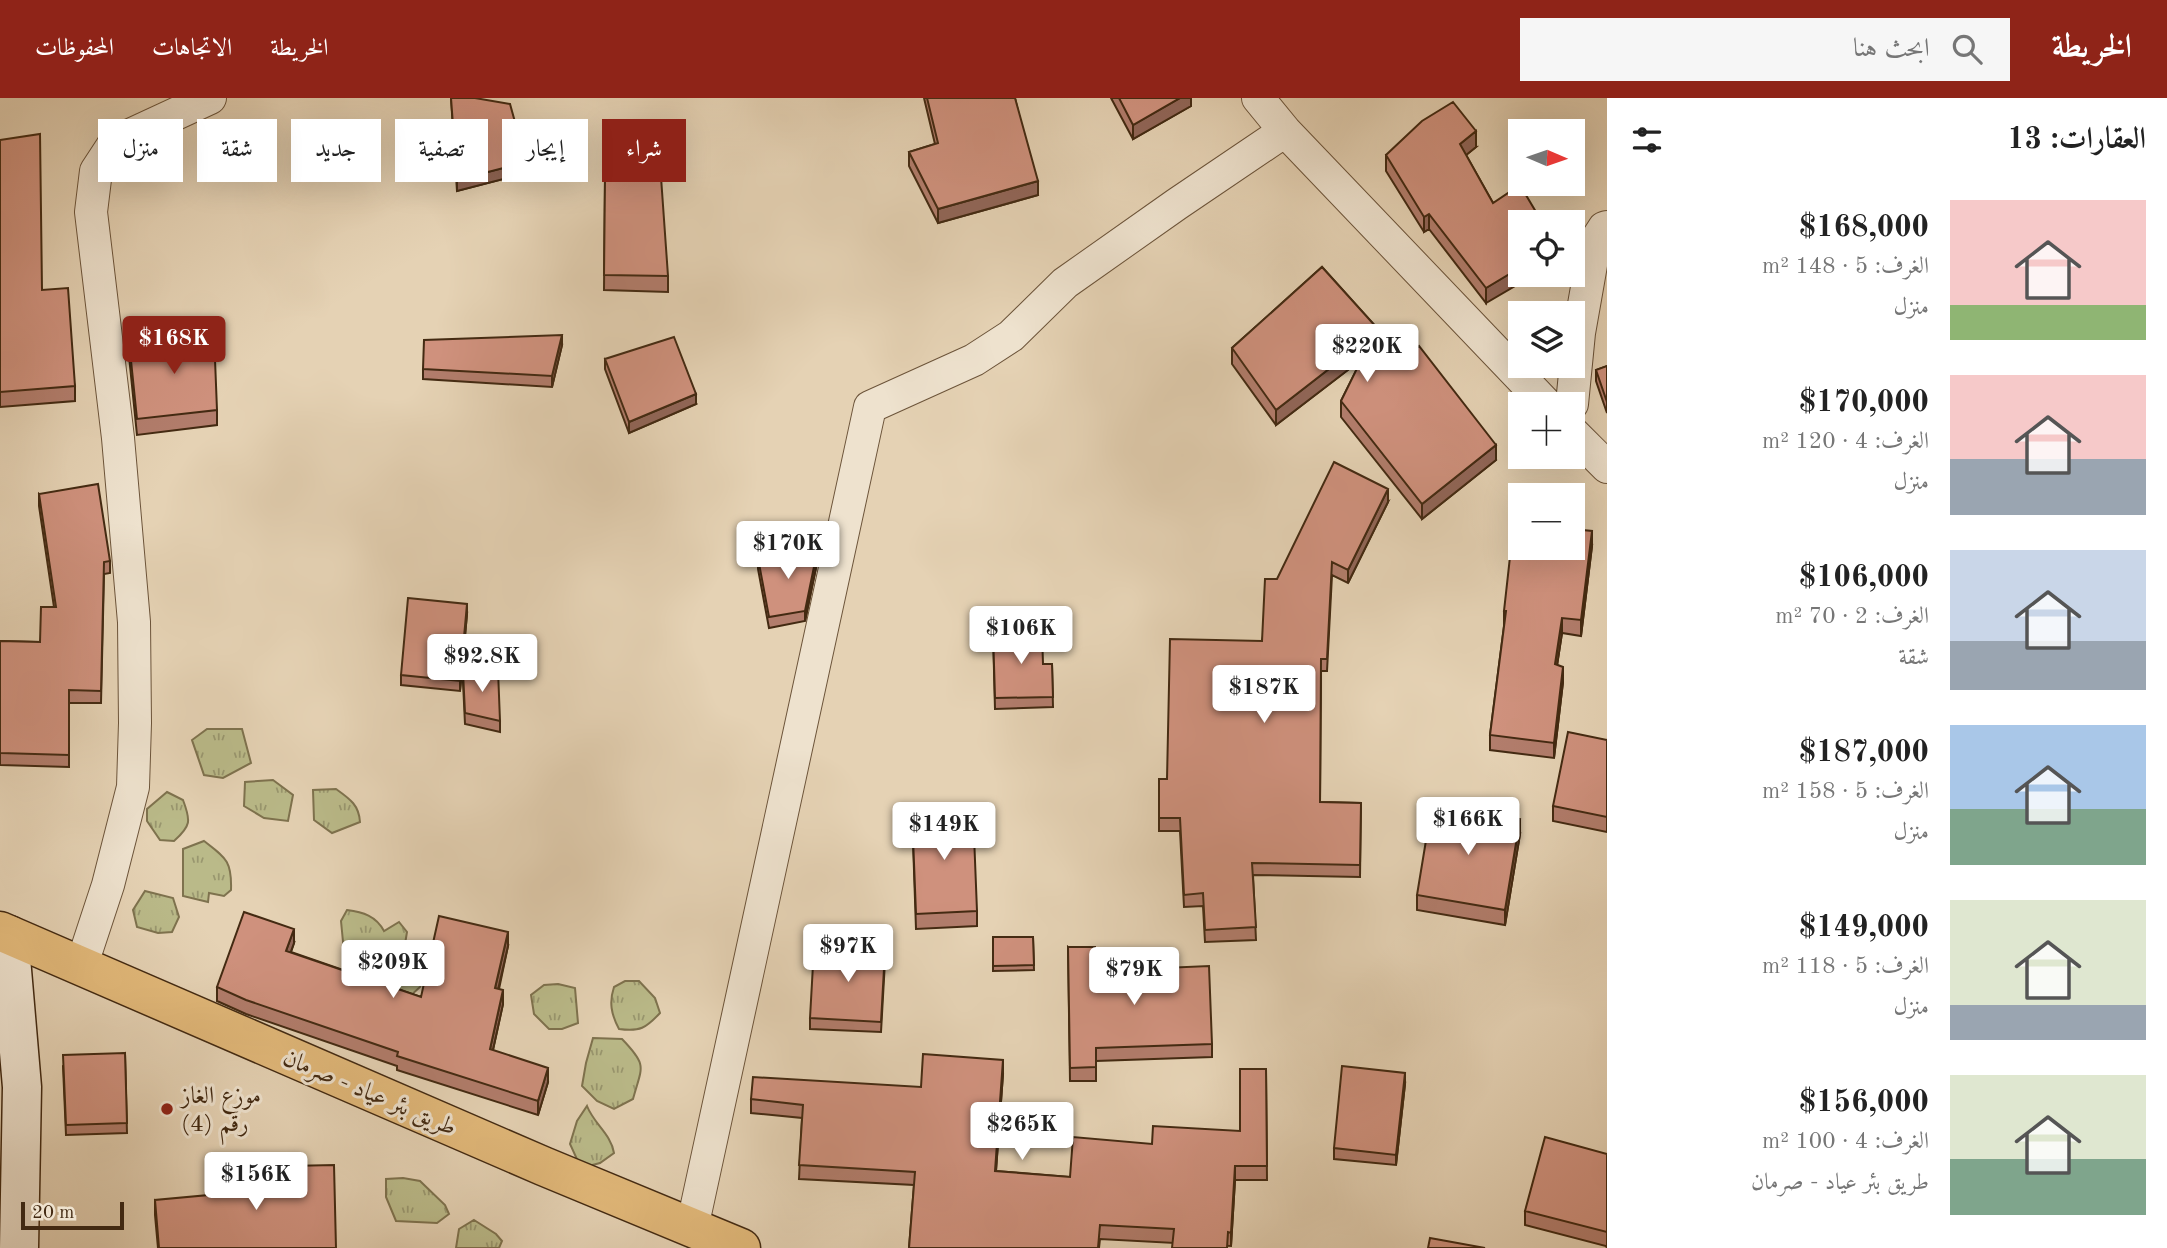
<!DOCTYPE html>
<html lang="ar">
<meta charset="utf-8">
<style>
:root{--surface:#fff;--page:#f6f6f6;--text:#222;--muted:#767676;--accent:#8f2418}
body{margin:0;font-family:"Old Standard TT",Amiri,serif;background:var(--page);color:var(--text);direction:rtl;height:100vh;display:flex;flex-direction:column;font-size:26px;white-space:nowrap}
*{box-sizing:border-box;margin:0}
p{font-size:23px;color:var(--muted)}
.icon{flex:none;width:38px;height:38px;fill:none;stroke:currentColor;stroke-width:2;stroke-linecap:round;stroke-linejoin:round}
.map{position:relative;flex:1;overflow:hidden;direction:ltr}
.drawer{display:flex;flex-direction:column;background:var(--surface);width:560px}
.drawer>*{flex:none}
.banner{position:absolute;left:21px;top:21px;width:665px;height:63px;direction:rtl;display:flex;gap:14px}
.needle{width:46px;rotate:92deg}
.buttons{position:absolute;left:1508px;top:21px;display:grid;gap:14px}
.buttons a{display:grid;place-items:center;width:77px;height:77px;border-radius:0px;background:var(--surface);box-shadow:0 7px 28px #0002;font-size:35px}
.scale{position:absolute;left:21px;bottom:18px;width:103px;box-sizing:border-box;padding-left:7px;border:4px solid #432a12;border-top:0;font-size:19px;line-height:24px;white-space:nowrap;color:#432a12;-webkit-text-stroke:5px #eee2ce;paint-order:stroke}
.price{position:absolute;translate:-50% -60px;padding:0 16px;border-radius:7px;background:#fff;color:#222;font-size:23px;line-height:46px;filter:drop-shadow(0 2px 4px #0008)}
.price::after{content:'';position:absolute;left:50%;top:42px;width:21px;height:16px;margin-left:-10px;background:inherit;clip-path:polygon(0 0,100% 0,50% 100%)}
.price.active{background:var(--accent);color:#fff}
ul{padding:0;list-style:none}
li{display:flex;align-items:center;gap:21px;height:175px;padding:0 21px}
li span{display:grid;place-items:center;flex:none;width:196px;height:140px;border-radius:0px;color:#555}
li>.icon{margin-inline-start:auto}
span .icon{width:84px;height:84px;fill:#fffc;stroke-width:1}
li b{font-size:30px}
h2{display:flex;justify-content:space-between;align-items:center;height:84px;padding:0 21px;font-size:30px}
.chip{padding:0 24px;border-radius:0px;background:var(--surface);box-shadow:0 7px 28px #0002;font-size:24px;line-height:63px}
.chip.active{background:var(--accent);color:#fff}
header{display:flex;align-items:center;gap:42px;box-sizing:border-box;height:98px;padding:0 35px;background:var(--accent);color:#fff}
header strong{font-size:33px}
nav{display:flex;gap:38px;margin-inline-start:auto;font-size:24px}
.search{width:490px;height:63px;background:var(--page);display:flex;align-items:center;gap:18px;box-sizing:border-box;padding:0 24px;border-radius:0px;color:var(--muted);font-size:26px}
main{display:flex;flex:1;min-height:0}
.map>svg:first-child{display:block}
.grass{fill:url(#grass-tufts);stroke:#7e724e;stroke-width:2}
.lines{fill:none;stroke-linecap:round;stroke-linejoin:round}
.street-casing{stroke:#6c543a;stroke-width:34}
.secondary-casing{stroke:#432a12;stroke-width:41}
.highway-casing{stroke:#432a12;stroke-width:41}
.street{stroke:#eee2ce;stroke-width:32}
.secondary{stroke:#eee2ce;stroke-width:38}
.highway{stroke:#e2b97a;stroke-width:38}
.wall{fill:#b27d6c;stroke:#432a12;stroke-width:2}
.shaded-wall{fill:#916658;stroke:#432a12;stroke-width:2}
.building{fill:#cf917d;stroke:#432a12;stroke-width:2}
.poi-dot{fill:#8f2418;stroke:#eee2ce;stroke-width:2.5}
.labels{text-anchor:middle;stroke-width:6;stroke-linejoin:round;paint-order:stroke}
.street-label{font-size:24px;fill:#432a12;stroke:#eee2ce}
.poi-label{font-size:24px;fill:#432a12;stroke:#eee2ce;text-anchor:start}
</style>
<header>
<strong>الخريطة</strong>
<div class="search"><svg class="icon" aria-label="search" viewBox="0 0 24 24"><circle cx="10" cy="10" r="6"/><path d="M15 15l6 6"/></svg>ابحث هنا</div>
<nav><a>الخريطة</a><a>الاتجاهات</a><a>المحفوظات</a></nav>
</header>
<main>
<section class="drawer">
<h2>العقارات: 13<svg class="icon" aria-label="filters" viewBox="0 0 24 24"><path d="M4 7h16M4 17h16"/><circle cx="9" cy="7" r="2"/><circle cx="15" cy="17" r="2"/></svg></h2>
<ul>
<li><span style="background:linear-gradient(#f6c9c9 75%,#8fb573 0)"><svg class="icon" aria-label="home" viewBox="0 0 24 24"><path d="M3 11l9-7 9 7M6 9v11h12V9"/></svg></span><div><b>$168,000</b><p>الغرف: 5 · 148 m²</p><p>منزل</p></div></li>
<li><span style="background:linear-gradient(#f6c9c9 60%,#9aa5b1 0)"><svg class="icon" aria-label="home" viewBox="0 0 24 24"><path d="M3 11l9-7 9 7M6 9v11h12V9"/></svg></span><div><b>$170,000</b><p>الغرف: 4 · 120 m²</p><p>منزل</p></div></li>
<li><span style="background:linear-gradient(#c9d6e8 65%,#9aa5b1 0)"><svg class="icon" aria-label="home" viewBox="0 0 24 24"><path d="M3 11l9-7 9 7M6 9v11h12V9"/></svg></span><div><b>$106,000</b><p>الغرف: 2 · 70 m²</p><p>شقة</p></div></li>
<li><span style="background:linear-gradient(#a9c7e8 60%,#7fa58c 0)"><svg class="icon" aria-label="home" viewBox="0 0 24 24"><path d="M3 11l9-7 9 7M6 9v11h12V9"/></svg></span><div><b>$187,000</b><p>الغرف: 5 · 158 m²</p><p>منزل</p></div></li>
<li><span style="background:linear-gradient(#dfe7d0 75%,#9aa5b1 0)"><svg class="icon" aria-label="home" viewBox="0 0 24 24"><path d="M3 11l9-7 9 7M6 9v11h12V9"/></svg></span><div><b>$149,000</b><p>الغرف: 5 · 118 m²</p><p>منزل</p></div></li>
<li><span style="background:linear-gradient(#dfe7d0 60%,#7fa58c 0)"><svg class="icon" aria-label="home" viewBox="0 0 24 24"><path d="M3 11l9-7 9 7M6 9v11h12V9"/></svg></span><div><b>$156,000</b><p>الغرف: 4 · 100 m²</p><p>طريق بئر عياد - صرمان</p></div></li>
</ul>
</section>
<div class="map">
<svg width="1607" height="1150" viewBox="0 0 1607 1150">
<defs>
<pattern id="grass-tufts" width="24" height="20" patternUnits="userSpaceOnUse" patternTransform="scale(1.75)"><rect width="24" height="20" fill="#baba89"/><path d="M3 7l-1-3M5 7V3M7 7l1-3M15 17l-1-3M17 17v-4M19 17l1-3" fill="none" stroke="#99976f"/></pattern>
</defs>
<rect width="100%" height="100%" fill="#e5d2b4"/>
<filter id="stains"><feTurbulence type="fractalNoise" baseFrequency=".00286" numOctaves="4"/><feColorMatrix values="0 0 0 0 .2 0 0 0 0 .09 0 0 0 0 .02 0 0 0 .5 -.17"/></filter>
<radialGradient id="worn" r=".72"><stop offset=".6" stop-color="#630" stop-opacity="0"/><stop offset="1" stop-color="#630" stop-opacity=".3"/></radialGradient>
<!-- grass -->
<path class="grass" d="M 207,631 L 242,631 L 251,665 L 223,680 L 204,677 L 192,642 Z
M 273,682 L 293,697 L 288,723 L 264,720 L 244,708 L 245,684 Z
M 336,691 C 350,701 359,707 360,724 L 332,735 L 314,722 L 313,692 Z
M 167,694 L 183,702 C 191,723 191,728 174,743 L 160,742 L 147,723 L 147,711 Z
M 204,743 C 226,760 232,763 231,792 L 224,798 L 209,795 L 208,804 L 183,798 L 183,751 Z
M 145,793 L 173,800 L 179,819 L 172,834 L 158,835 L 137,829 L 133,812 Z
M 347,812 C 363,814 376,818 384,833 L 399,824 L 407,834 L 405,846 L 427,870 L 420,889 L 407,901 L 356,886 L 355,870 L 344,854 L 341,823 Z
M 625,883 L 639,883 L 655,900 L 660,915 C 646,930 640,934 619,931 C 611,916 609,904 614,889 Z
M 558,886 L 575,890 L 578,925 L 562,931 L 549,931 L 534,916 L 531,897 L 544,887 Z
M 593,940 L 622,941 C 648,968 642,968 633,1001 L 614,1011 L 597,1003 L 582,988 L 586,965 Z
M 587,1008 C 594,1026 611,1036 614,1055 L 600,1065 L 581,1070 L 570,1046 L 577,1023 Z
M 403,1080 L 420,1083 L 445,1107 L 449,1116 L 437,1125 L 396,1123 L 386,1099 L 386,1081 Z
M 474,1122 L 496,1136 L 502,1143 L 499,1150 L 456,1150 L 459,1131 Z"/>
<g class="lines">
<defs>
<path id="street" d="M 1258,0 L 1285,33 L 1546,306
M 1572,306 L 1579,235 L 1595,144 L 1604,130 L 1607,129
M 1573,335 L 1607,369
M 81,869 L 108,787 L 133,689 L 135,625 L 134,524 L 118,340 L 91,114 L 96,73 L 115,44 L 210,0
M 692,1130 L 870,309 L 974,262 L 1011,238 L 1065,185 L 1177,106 L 1285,33"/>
<path id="secondary" d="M 9,837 L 22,989 L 19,1150"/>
<path id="highway" d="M 0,833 L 543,1068 L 741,1150"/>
</defs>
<!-- street casing -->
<use href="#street" class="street-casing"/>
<!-- secondary casing -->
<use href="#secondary" class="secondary-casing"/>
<!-- highway casing -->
<use href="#highway" class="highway-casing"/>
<!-- street -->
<use href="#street" class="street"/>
<!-- secondary -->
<use href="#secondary" class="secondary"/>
<!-- highway -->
<use href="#highway" class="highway"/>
</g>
<!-- wall -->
<path class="wall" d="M 451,0 L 526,75 L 457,93 Z
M 924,0 L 1015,0 L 1038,97 L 938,125 L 909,68 L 909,54 L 935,46 Z
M 1111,0 L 1191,0 L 1191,8 L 1133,41 Z
M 0,42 L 42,192 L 75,288 L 75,303 L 0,309 Z
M 1476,49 L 1466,57 L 1493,105 L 1486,205 L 1429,131 L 1424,134 L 1386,73 L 1386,57 Z
M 605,80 L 668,178 L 668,194 L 604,192 Z
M 1322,169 L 1496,362 L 1422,421 L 1341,319 L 1341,303 L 1362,261 L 1276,327 L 1232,266 L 1232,250 Z
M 129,243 L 217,312 L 217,327 L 137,337 L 129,258 Z
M 562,247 L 552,289 L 423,281 L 423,271 Z
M 605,261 L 696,306 L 629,335 L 605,271 Z
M 1607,268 L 1607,315 L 1596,283 L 1596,272 Z
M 39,396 L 110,463 L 110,475 L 104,476 L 101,605 L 69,605 L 69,669 L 0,667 L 0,543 L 40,544 L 54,509 L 39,408 Z
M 1388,404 L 1348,485 L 1332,477 L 1327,573 L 1321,573 L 1320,704 L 1361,705 L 1360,779 L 1253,777 L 1256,842 L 1205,844 L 1203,808 L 1184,809 L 1180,733 L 1159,733 L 1159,681 L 1167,681 L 1262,543 L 1277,481 Z
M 1592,448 L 1581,538 L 1562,535 L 1557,567 L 1563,584 L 1554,660 L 1490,652 L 1490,637 L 1504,528 L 1504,513 Z
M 758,460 L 818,460 L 805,523 L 769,530 L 758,471 Z
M 467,516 L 460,593 L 401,587 L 401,577 Z
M 993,534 L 1043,566 L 1052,566 L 1053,609 L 995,611 Z
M 463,584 L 500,623 L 500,634 L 465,626 Z
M 1607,642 L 1607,734 L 1553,723 L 1553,708 Z
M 912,714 L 977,813 L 977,828 L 916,831 Z
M 1520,736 L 1505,827 L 1417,812 L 1417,797 Z
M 993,839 L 1033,839 L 1034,872 L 993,873 Z
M 294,845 L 291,854 L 421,899 L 508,848 L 499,891 L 503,906 L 493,952 L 548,984 L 538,1017 L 397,972 L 397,968 L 246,916 L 217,903 L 217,889 Z
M 1068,849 L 1095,873 L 1212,946 L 1212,959 L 1096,963 L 1096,983 L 1070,983 Z
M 885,863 L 881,934 L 810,931 L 810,920 Z
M 125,955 L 127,1035 L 66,1037 L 63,968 Z
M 1266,971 L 1267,1082 L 1235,1082 L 1231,1148 L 1100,1141 L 1099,1150 L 909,1150 L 914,1087 L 799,1081 L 802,1020 L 751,1015 L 751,1001 L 921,989 L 1003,976 L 996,1073 L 1070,1079 L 1152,1046 L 1240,1033 Z
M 1405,986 L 1396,1067 L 1334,1061 L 1334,1050 Z
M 1607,1056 L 1607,1150 L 1606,1148 L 1525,1127 L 1525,1113 Z
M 155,1102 L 336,1150 L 158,1150 L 155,1117 Z"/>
<!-- shaded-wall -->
<path class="shaded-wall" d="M 1180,0 L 1191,0 L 1191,8 L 1133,41 L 1133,27 Z
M 1476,33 L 1476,49 L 1460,62 L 1460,46 Z
M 526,64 L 526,75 L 457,93 L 457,82 Z
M 1038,83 L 1038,97 L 938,125 L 938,111 Z
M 1429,116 L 1429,131 L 1424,134 L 1424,119 Z
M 1521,169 L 1521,177 L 1534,177 L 1486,205 L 1486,190 Z
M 1374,236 L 1374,252 L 1276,327 L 1276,312 Z
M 562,237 L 562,247 L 552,289 L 552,278 Z
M 696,296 L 696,306 L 629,335 L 629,324 Z
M 1496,347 L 1496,362 L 1422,421 L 1422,406 Z
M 1388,391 L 1388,404 L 1348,485 L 1348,472 Z
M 1592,433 L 1592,448 L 1581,538 L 1581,522 Z
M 818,449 L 818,460 L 805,523 L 805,513 Z
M 467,506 L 467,516 L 460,593 L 460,583 Z
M 1562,520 L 1562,535 L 1555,581 L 1555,566 Z
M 1563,569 L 1563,584 L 1554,660 L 1554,645 Z
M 1520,721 L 1520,736 L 1505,827 L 1505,812 Z
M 294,831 L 294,845 L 286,867 L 286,853 Z
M 508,834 L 508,848 L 495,905 L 495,890 Z
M 503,892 L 503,906 L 490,965 L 490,951 Z
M 1003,962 L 1003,976 L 995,1086 L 995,1073 Z
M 548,970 L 548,984 L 538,1017 L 538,1003 Z
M 1405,975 L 1405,986 L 1396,1067 L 1396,1057 Z
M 1235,1068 L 1235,1082 L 1231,1148 L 1231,1135 Z"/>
<!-- building -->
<path class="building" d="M 451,0 L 475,0 L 510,6 L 526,64 L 457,82 Z
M 927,0 L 1015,0 L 1038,83 L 938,111 L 909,54 L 938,45 Z
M 1119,0 L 1180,0 L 1133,27 Z
M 1453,4 L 1476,33 L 1460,46 L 1493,105 L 1520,87 L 1542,124 L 1521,124 L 1521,169 L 1486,190 L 1429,116 L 1424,119 L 1386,57 L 1422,23 Z
M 40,36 L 42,192 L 68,190 L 75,288 L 0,294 L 0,42 Z
M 661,79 L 668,178 L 604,177 L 605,80 Z
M 1322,169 L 1404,260 L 1419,248 L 1496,347 L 1422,406 L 1341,303 L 1374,236 L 1276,312 L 1232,250 Z
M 214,236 L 217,312 L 137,321 L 129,243 Z
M 562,237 L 552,278 L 423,271 L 424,242 Z
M 674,239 L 696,296 L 629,324 L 605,261 Z
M 1607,268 L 1607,304 L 1596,272 Z
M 1334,364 L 1388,391 L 1348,472 L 1332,464 L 1327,561 L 1321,561 L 1320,704 L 1361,705 L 1360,767 L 1252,765 L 1256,829 L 1205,832 L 1203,795 L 1184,797 L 1180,720 L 1159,720 L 1159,681 L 1167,681 L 1170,541 L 1262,543 L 1265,481 L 1277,481 Z
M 98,386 L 110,463 L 104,464 L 101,593 L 69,592 L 69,657 L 0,655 L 0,543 L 40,544 L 41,509 L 56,509 L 39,396 Z
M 1514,423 L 1521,424 L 1521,450 L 1573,450 L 1573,431 L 1592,433 L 1581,522 L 1562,520 L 1555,566 L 1563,569 L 1554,645 L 1490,637 L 1506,513 L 1504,513 Z
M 818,449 L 805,513 L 769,519 L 758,460 Z
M 408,500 L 467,506 L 460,583 L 401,577 Z
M 1042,533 L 1043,566 L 1052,566 L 1053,599 L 995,600 L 993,534 Z
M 498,572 L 500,623 L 465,615 L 463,574 Z
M 1568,634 L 1607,642 L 1607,719 L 1553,708 Z
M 1432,706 L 1520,721 L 1505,812 L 1417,797 Z
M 973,712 L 977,813 L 916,816 L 912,714 Z
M 244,814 L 294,831 L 286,853 L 421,899 L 439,818 L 508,834 L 495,890 L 503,892 L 490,951 L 548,970 L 538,1003 L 397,958 L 398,954 L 246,902 L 217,889 Z
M 993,839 L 1033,839 L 1034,867 L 993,868 Z
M 814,849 L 885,853 L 881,924 L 810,920 Z
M 1068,849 L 1095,849 L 1095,873 L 1209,868 L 1212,946 L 1096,950 L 1096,969 L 1070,970 Z
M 125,955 L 127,1025 L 66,1027 L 63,957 Z
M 923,956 L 1003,962 L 995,1073 L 1070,1079 L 1073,1039 L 1152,1046 L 1153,1028 L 1240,1033 L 1240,971 L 1266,971 L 1267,1068 L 1235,1068 L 1231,1135 L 1228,1134 L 1227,1150 L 1172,1150 L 1174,1131 L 1100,1127 L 1098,1150 L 909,1150 L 915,1074 L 799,1067 L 803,1007 L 751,1001 L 753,979 L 921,989 Z
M 1342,968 L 1405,975 L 1396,1057 L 1334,1050 Z
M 1545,1039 L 1607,1056 L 1607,1134 L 1525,1113 Z
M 334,1067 L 336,1150 L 159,1150 L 155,1102 L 241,1094 L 241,1069 Z
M 1430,1140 L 1485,1150 L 1428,1150 Z"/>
<!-- markers -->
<circle class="poi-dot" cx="167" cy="1011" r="7"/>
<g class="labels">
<!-- street labels -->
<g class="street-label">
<text transform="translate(370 994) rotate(23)" y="8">طريق بئر عياد - صرمان</text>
</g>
<!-- poi labels -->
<g class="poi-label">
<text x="181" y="1005">موزع الغاز<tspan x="181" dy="28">رقم (4)</tspan></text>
</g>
</g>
<rect width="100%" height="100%" filter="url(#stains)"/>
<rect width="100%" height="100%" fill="url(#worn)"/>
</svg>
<div class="buttons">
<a><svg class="needle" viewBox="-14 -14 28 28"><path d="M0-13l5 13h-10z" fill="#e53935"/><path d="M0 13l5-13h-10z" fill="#767676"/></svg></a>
<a><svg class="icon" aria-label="locate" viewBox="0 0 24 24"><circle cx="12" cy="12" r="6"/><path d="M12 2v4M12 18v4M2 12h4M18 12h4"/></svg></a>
<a><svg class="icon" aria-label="layers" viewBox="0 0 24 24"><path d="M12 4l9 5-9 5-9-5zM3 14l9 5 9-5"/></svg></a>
<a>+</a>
<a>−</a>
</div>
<div class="scale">20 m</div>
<b class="price active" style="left:174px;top:278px">$168K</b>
<b class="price" style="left:1367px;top:286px">$220K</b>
<b class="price" style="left:788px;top:483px">$170K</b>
<b class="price" style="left:1021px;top:568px">$106K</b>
<b class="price" style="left:482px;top:596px">$92.8K</b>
<b class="price" style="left:1264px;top:627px">$187K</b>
<b class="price" style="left:1468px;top:759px">$166K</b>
<b class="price" style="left:944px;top:764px">$149K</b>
<b class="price" style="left:848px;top:886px">$97K</b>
<b class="price" style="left:393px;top:902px">$209K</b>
<b class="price" style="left:1134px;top:909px">$79K</b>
<b class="price" style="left:1022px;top:1064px">$265K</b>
<b class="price" style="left:256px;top:1114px">$156K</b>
<div class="banner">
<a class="chip active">شراء</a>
<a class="chip">إيجار</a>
<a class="chip">تصفية</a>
<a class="chip">جديد</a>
<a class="chip">شقة</a>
<a class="chip">منزل</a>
</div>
</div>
</main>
